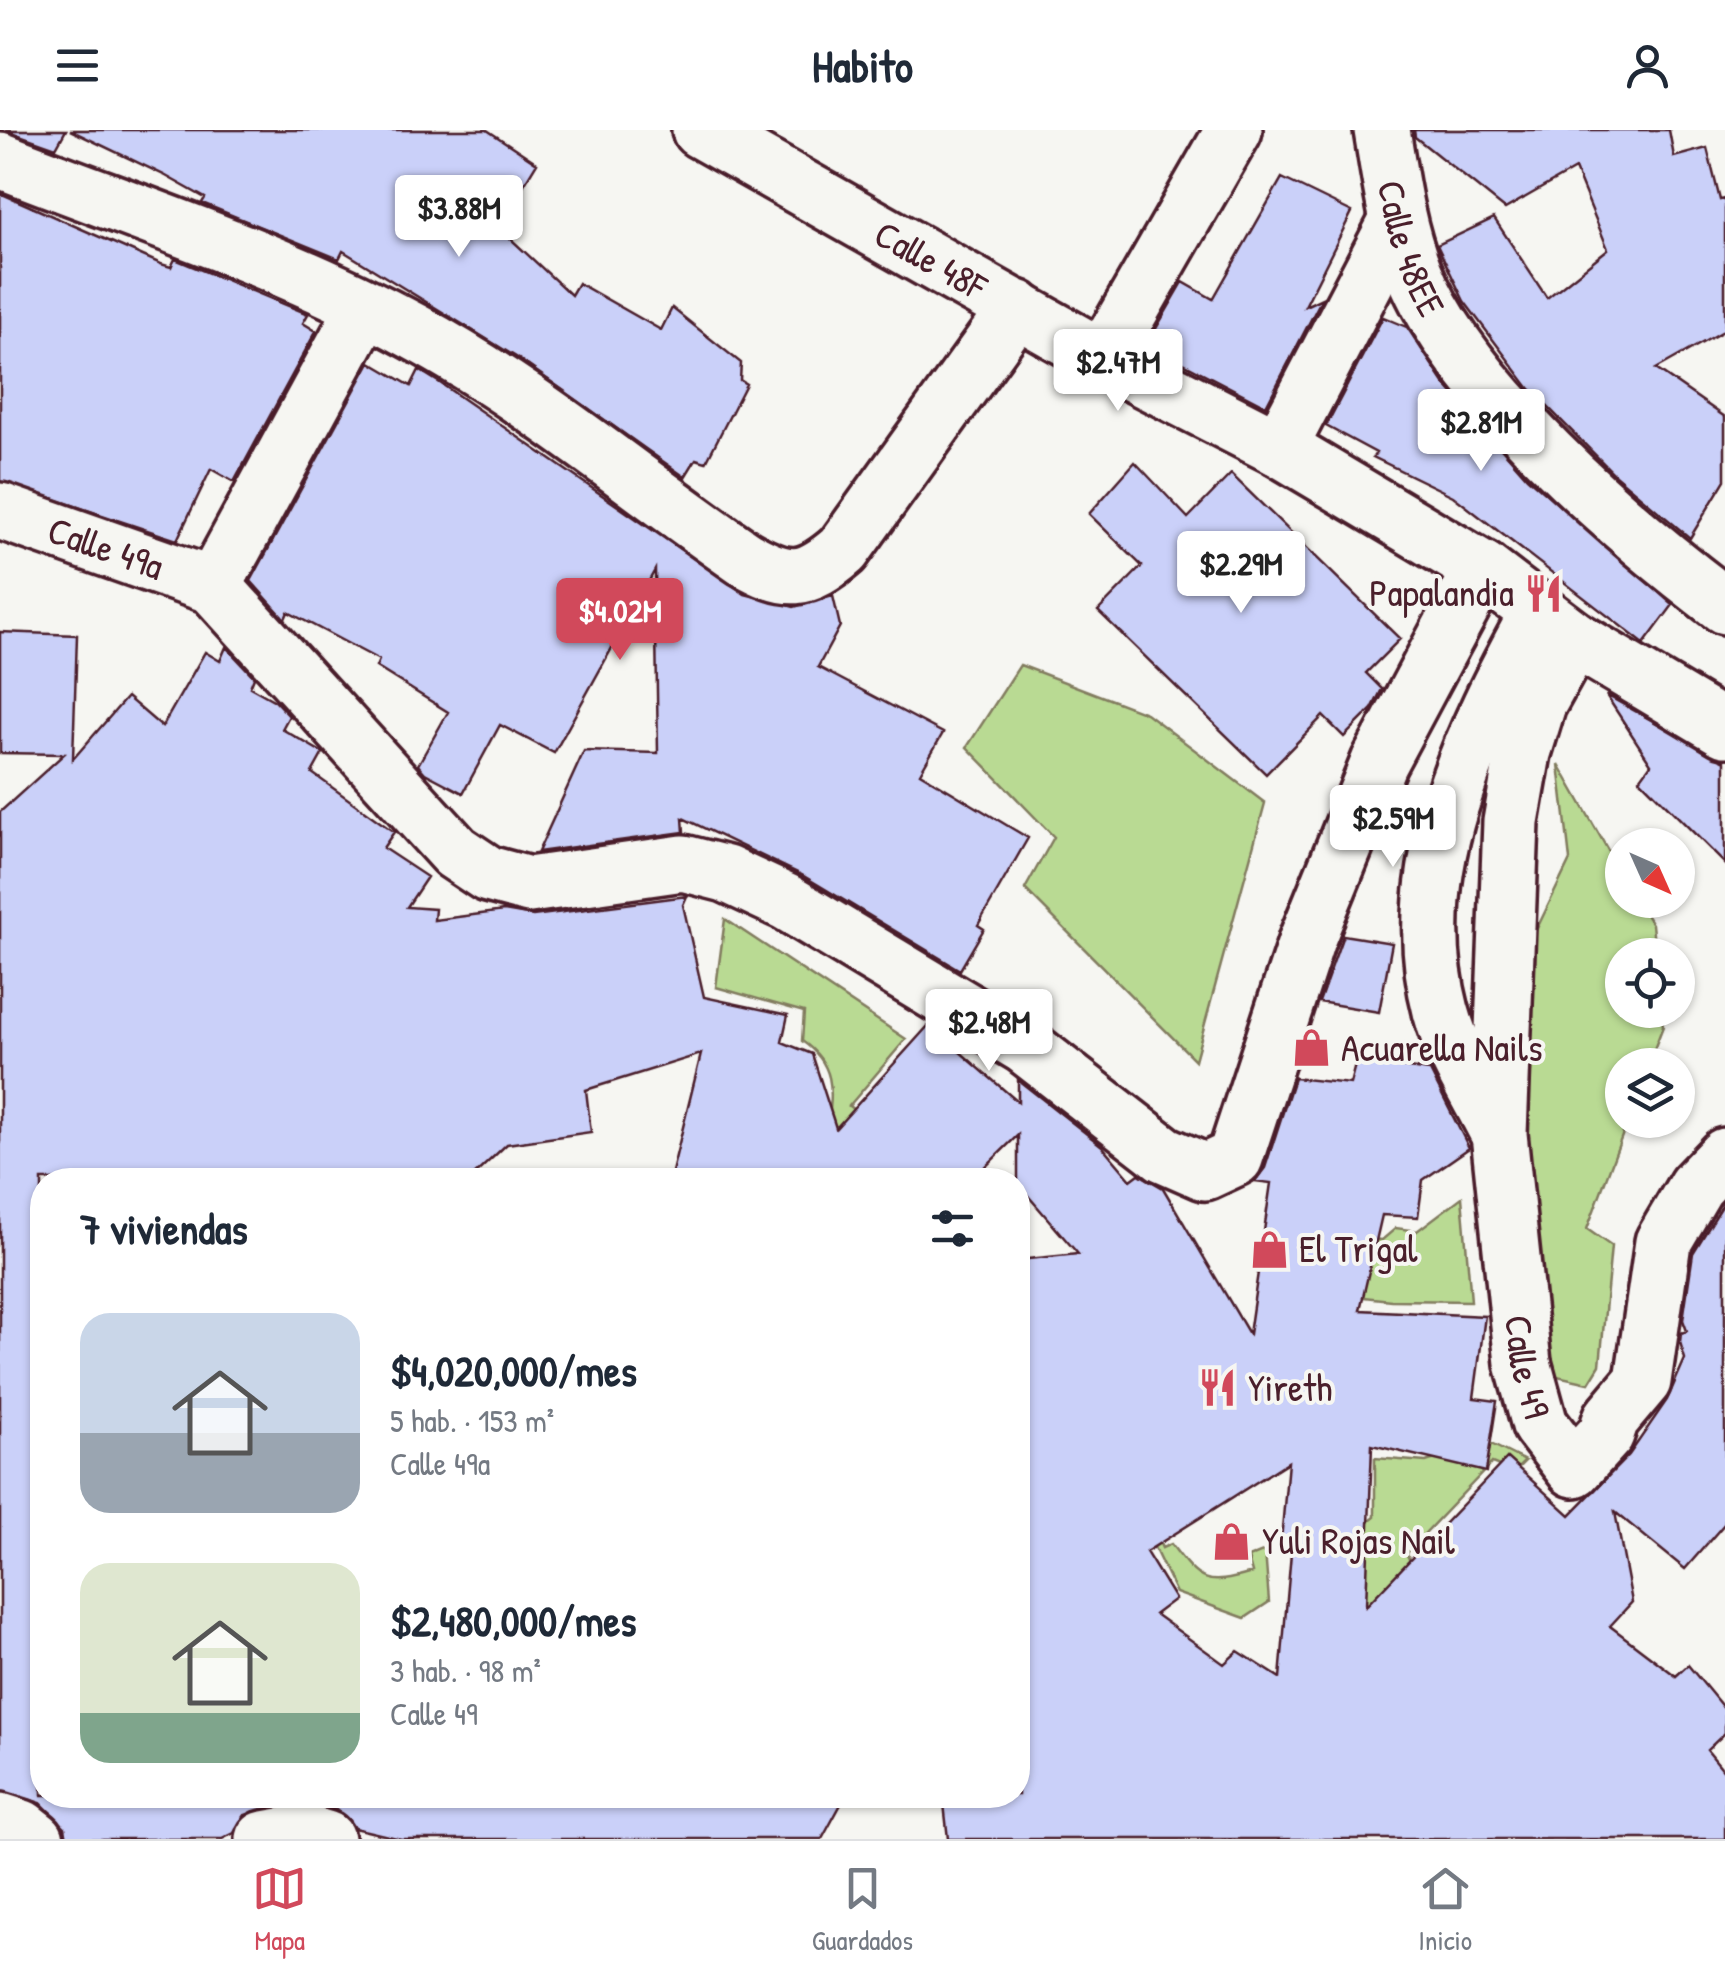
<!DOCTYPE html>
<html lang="es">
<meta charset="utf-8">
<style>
:root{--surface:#fff;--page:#f2f2f3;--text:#1f2937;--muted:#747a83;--line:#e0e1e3;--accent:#d1495b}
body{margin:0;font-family:"Patrick Hand",sans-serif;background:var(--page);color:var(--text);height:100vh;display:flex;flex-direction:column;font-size:38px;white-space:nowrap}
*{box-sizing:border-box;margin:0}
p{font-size:32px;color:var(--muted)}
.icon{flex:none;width:55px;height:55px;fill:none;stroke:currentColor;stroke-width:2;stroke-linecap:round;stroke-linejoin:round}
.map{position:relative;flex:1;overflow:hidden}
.details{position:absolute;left:30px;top:1038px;width:1000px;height:640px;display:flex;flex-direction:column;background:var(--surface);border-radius:40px;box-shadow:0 2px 8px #0004}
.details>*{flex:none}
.needle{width:65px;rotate:135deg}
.controls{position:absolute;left:1605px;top:698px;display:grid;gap:20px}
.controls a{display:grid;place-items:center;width:90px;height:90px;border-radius:50%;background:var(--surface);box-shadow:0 2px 8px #0004;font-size:50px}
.price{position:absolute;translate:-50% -85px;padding:0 22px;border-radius:10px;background:#fff;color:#222;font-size:32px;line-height:65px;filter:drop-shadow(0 2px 5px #0008)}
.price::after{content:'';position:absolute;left:50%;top:60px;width:30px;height:22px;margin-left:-15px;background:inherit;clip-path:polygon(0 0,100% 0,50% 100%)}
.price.active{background:var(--accent);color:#fff}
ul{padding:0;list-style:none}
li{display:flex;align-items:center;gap:30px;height:250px;padding:0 50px}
li span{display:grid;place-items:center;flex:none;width:280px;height:200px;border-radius:30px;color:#555}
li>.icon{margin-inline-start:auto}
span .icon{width:120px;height:120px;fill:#fffc;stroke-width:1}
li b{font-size:42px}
h2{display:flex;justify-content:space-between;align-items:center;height:120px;padding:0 50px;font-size:42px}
header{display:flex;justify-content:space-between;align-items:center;height:130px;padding:0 50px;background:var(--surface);font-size:45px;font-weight:700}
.tab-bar{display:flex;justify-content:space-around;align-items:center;height:140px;border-top:2px solid var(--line);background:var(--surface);font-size:28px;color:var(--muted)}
.tab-bar a{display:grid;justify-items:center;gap:5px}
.tab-bar .active{color:var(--accent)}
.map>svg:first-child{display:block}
.green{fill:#b9da93;stroke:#827c5f;stroke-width:2.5}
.building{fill:#cad0f9;stroke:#4a1f2b;stroke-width:2.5;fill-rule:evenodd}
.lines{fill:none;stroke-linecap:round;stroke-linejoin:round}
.minor-casing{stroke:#4a1f2b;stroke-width:62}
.tertiary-casing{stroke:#4a1f2b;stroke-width:62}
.minor{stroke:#f6f6f2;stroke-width:55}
.tertiary{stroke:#f6f6f2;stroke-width:55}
.labels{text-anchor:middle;stroke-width:8;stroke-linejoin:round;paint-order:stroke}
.street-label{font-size:38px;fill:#4a1f2b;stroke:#f6f6f2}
.poi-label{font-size:38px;fill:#4a1f2b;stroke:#f6f6f2;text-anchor:start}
</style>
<header><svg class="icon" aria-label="menu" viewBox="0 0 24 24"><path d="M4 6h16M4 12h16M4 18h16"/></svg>Habito<svg class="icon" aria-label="person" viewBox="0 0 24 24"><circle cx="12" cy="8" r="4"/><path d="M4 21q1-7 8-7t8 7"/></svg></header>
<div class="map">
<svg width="1725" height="1709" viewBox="0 0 1725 1709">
<rect width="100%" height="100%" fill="#f6f6f2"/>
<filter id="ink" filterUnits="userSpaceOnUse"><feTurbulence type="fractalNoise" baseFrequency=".01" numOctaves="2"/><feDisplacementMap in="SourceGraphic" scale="20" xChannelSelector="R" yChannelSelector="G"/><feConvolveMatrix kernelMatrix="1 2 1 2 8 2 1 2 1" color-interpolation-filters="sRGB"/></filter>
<g filter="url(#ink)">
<!-- green -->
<path class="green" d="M 1020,535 L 1146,583 L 1265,673 L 1195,930 L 1025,759 L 1054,707 L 967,617 Z
M 1559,634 L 1622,745 L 1622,770 L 1637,770 L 1652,794 L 1655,825 L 1622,825 L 1622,880 L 1661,880 L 1663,896 L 1648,935 L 1622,935 L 1622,990 L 1628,990 L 1587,1099 L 1611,1116 L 1600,1235 L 1589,1253 L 1557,1246 L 1540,1216 L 1514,846 L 1570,730 Z
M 725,789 L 906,909 L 849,976 L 898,1015 L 921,989 L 933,990 L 932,1022 L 963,1032 L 971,1050 L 915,1050 L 913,1043 L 828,996 C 833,959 835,934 802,911 L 804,882 L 716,857 Z
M 1462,1067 L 1471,1171 L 1391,1170 L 1335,1164 L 1340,1107 L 1382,1110 L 1396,1098 L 1417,1101 Z
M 1487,1312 L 1525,1331 L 1514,1342 L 1492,1333 L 1406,1423 L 1411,1433 L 1384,1472 L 1316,1497 L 1366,1394 L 1375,1387 L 1375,1328 L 1426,1332 Z
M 1140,1370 L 1162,1418 L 1171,1414 C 1200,1453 1205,1457 1252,1443 L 1248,1428 L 1265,1421 L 1269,1472 L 1245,1488 L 1176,1463 L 1133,1374 Z"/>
<!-- building -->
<path class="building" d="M 5,0 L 66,0 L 56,18 Z
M 70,0 L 487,0 L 537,33 L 498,97 L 571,165 L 578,153 L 661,200 L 672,178 L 741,233 L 740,250 L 746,254 L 706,332 L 696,329 L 685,347 L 516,227 L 343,121 L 339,129 L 202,73 L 205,68 L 164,45 Z
M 1414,0 L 1669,0 L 1674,27 L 1707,18 L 1720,70 L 1725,69 L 1725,200 L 1656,239 L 1725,287 L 1725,350 L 1690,408 L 1615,345 L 1530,259 L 1464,171 L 1437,115 L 1494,88 L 1547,168 L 1608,119 L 1575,39 L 1505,79 L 1415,7 Z
M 1282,48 L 1352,82 L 1305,176 L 1322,168 L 1266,276 L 1147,214 L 1183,152 L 1213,169 Z
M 0,63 L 161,134 L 171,137 L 175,129 L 308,184 L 303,193 L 316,201 L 234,352 L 211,339 L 177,410 L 0,351 Z
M 1383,187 L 1407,197 L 1444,253 L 1527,347 L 1673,475 L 1644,514 L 1453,366 L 1373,327 L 1376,323 L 1326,296 Z
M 370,232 L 411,256 L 419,240 L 440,253 L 745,464 L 794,477 L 833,466 L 840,496 L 818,537 L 943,603 L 920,643 L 1028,708 L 978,795 L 984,799 L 960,840 L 802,745 L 683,688 L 684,702 L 538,722 L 584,621 L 658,623 L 655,440 L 554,623 L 500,595 L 463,663 L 425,643 L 418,635 L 448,582 L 376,537 L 379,530 L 288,482 L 285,489 L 251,451 Z
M 1135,332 L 1188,388 L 1231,344 L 1400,509 L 1366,543 L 1382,559 L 1372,579 L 1344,607 L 1323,586 L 1266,644 L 1098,481 L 1142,436 L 1089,384 Z
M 0,502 L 77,505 L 73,629 L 127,567 L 162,597 L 205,522 L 220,531 L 226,517 L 254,547 L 250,557 L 275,571 L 289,586 L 282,599 L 323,623 L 312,643 L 394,702 L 383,718 L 427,747 L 407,777 L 435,779 L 434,790 L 504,781 L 533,786 L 687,766 L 683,775 L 704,867 L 788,885 L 782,912 L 812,924 L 836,998 L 929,895 L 1018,972 L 1018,950 L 1102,1016 L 1131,1050 L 1139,1044 L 1163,1058 L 1249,1204 L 1271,1053 L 1255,1051 L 1265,1038 L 1294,948 L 1350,954 L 1356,931 L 1430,941 L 1469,1018 L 1423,1050 L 1418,1087 L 1382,1085 L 1360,1180 L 1485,1186 L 1474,1268 L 1497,1271 L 1486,1342 L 1372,1315 L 1366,1476 L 1507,1328 L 1570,1385 L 1629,1325 L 1667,1270 L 1685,1229 L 1680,1212 L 1681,1203 L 1687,1201 L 1683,1190 L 1693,1123 L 1725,1071 L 1725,1393 L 1685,1439 L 1615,1382 L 1632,1472 L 1610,1496 L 1676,1546 L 1688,1535 L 1725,1580 L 1725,1603 L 1707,1620 L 1725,1642 L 1725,1709 L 948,1709 L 943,1665 L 1018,1665 L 1018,1130 L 1078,1124 L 1018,1054 L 1018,1005 L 972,1050 L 670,1050 L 701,924 L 586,960 L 591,1002 L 507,1014 L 469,1050 L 42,1050 L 42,1665 L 846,1665 L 822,1709 L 401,1709 L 354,1698 L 336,1680 L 298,1671 L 245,1685 L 234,1703 L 222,1709 L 67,1709 L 65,1697 L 41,1673 L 0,1661 L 0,682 L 64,624 L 0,623 ZM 1288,1332 L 1280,1422 L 1291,1423 L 1280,1548 L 1238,1521 L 1224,1534 L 1155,1484 L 1175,1469 L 1146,1422 Z
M 1606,565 L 1725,631 L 1725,734 L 1640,649 L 1651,634 Z
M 1343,805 L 1392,813 L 1379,882 L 1319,872 Z"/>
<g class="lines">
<defs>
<g id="minor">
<path id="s1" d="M 1382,0 C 1390,48 1396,96 1414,142 C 1461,260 1623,399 1725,476"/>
<path d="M 0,30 C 138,84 283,130 413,201 C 530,264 635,353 744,428 C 788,453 805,453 843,420 L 1017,178"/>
<path d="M 1103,228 L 1234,0"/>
<path d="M 1279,318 L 1397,92"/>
<path id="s2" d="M 0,381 L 213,456 L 455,722 L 488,744 L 529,755 L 683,733 L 726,744 L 786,772 L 1025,916 L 1164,1024 L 1205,1042 L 1235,1028 L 1307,809 L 1379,632 L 1482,439"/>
<path d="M 213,456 L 365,177"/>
<path d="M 1574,509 L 1725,599"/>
<path d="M 0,1691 L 22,1698 L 36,1709"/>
<path d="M 264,1709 L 303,1702 L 326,1709"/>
</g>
<g id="tertiary">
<path id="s3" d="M 700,0 L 1103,228 L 1279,318 L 1482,439 L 1574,509 L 1538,574 L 1523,623 L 1511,692 L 1499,1004 L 1523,1233 L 1540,1295 L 1574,1339 L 1606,1304 L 1611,1289 L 1643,1251 L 1663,1112 L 1696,1056 L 1725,1026"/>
<path d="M 1496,999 C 1477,961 1452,923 1441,881 C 1404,741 1472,603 1538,483"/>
</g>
</defs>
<!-- minor casing -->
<use href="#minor" class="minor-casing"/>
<!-- tertiary casing -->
<use href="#tertiary" class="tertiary-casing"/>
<!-- minor -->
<use href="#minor" class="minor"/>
<!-- tertiary -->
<use href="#tertiary" class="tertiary"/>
</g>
</g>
<!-- icons -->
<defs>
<symbol id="restaurant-bare" viewBox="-9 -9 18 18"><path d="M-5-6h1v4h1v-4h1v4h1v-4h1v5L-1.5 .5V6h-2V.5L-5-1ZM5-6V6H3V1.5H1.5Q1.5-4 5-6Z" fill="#d1495b" stroke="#f6f6f2" stroke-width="2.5" paint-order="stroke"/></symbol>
<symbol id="shop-bare" viewBox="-9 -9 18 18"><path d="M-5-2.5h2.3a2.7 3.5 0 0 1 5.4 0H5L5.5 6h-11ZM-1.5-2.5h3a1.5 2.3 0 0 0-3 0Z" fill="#d1495b" stroke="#f6f6f2" stroke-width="2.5" paint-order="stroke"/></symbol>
</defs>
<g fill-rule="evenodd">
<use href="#restaurant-bare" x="1516" y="436" width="55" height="55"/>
<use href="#shop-bare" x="1284" y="890" width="55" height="55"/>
<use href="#shop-bare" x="1242" y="1092" width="55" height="55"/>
<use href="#restaurant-bare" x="1190" y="1230" width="55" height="55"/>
<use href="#shop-bare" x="1204" y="1384" width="55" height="55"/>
</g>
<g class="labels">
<!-- street labels -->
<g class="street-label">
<text dy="13" stroke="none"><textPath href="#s1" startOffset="122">Calle 48EE</textPath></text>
<text dy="13" stroke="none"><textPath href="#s3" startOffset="265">Calle 48F</textPath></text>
<text dy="13" stroke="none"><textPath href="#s2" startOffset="112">Calle 49a</textPath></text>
<text dy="13" stroke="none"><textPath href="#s3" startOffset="1755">Calle 49</textPath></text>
</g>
<!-- poi labels -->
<g class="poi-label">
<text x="1514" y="476" text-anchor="end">Papalandia</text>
<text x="1341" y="931">Acuarella Nails</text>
<text x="1299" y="1132">El Trigal</text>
<text x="1248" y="1271">Yireth</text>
<text x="1262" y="1424">Yuli Rojas Nail</text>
</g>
</g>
</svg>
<div class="controls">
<a><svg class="needle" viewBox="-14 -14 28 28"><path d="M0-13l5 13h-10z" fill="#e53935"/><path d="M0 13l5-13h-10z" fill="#747a83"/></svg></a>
<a><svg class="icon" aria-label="locate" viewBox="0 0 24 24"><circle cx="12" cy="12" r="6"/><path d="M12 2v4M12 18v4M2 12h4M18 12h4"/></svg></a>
<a><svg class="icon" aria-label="layers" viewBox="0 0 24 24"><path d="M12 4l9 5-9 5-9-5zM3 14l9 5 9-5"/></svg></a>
</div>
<b class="price" style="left:459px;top:130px">$3.88M</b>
<b class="price" style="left:1118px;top:284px">$2.47M</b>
<b class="price" style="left:1481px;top:344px">$2.81M</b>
<b class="price" style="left:1241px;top:486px">$2.29M</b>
<b class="price active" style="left:620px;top:533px">$4.02M</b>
<b class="price" style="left:1393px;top:740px">$2.59M</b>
<b class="price" style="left:989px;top:944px">$2.48M</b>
<section class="details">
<h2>7 viviendas<svg class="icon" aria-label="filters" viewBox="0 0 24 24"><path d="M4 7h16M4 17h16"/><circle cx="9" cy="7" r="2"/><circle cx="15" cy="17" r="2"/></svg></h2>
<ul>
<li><span style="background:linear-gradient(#c9d6e8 60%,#9aa5b1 0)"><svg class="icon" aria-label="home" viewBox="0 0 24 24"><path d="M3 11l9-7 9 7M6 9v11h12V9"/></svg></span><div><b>$4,020,000/mes</b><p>5 hab. · 153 m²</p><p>Calle 49a</p></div></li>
<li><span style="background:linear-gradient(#dfe7d0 75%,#7fa58c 0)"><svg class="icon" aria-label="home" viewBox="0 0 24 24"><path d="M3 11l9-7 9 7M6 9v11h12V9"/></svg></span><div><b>$2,480,000/mes</b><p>3 hab. · 98 m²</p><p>Calle 49</p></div></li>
</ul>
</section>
</div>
<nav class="tab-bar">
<a class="active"><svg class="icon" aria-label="map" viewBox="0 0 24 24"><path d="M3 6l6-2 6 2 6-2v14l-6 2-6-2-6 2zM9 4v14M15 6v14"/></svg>Mapa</a>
<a><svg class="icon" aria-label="saved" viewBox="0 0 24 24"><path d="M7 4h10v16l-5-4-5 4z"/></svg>Guardados</a>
<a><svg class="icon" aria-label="home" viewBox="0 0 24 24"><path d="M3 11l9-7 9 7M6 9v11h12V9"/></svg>Inicio</a>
</nav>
